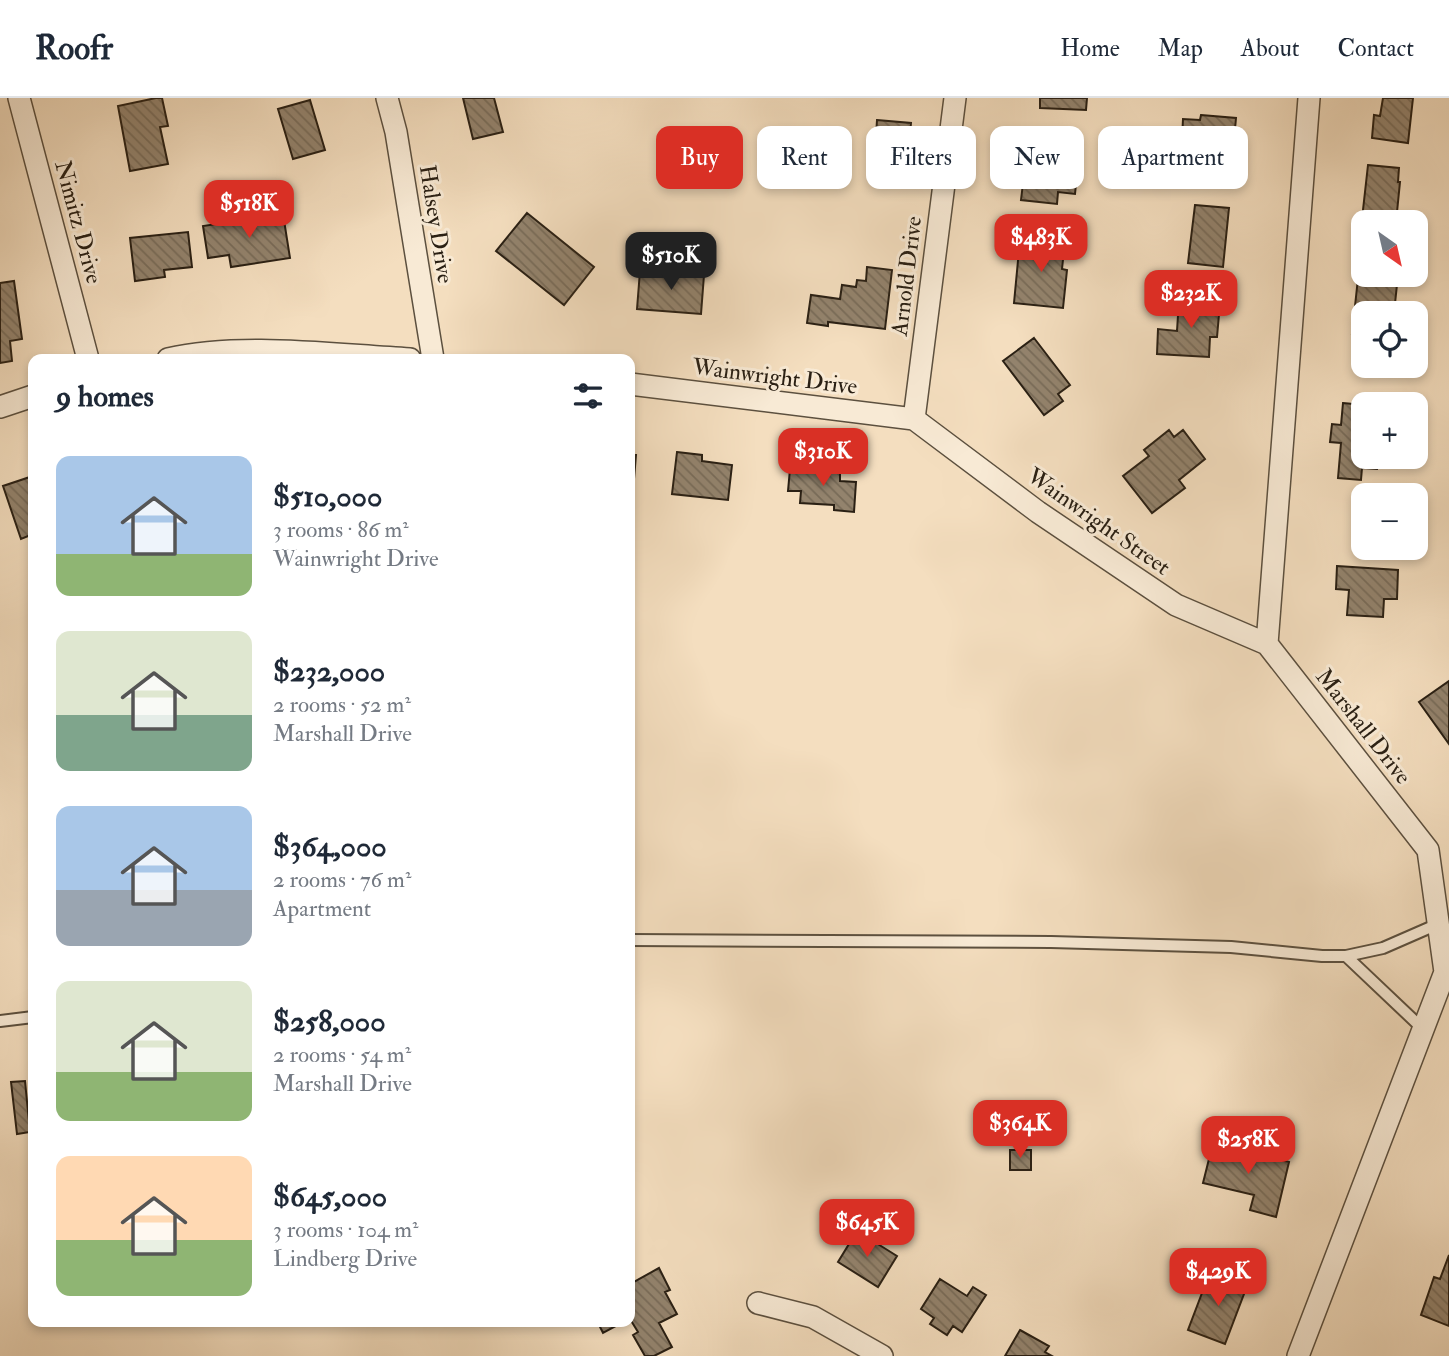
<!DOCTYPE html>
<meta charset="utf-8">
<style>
:root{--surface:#fff;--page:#f2f2f3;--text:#1f2937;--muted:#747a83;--line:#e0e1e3;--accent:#d93025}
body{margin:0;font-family:"IM FELL Double Pica",serif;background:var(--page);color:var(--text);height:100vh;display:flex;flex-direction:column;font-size:26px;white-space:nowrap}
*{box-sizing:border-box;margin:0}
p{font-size:23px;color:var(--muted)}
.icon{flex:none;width:38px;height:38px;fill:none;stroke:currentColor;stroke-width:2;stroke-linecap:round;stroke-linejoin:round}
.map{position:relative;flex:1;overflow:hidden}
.drawer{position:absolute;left:28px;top:256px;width:607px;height:973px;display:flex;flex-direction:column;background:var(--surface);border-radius:14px;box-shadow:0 4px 10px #0003}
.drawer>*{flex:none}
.top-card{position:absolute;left:656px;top:28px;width:665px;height:63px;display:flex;gap:14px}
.needle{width:46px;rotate:146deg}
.buttons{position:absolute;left:1351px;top:112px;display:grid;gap:14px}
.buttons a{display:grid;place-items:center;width:77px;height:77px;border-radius:14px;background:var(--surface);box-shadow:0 4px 10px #0003;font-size:35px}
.price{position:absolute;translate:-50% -60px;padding:0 16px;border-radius:14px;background:var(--accent);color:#fff;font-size:23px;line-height:46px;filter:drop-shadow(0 2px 4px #0008)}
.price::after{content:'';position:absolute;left:50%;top:42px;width:21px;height:16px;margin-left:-10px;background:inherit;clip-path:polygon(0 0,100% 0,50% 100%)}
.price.selected{background:#222;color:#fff}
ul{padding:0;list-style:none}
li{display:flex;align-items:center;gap:21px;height:175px;padding:0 28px}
li span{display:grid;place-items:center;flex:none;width:196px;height:140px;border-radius:14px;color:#555}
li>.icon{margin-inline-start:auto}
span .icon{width:84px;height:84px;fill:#fffc;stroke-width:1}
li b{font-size:30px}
h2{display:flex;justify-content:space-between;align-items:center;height:84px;padding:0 28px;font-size:30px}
.chip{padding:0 24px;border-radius:14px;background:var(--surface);box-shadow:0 4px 10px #0003;font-size:24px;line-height:63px}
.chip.selected{background:var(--accent);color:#fff}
header{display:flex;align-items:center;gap:42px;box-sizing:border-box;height:98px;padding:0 35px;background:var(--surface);border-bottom:2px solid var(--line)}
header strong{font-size:33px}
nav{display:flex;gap:38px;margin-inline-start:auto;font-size:24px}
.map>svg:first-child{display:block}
.building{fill:url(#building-back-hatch);stroke:#2a2014;stroke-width:2}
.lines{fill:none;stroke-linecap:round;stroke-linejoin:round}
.lane-casing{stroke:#5c503f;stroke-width:14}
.street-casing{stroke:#5c503f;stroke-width:24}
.lane{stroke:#f8ead5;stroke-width:10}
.street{stroke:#f8ead5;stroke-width:21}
.labels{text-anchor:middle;stroke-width:6;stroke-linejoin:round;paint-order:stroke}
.street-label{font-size:23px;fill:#2a2014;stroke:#f8ead5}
</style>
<header>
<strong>Roofr</strong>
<nav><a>Home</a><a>Map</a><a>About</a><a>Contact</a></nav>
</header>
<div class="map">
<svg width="1449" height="1258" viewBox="0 0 1449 1258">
<defs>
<pattern id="building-back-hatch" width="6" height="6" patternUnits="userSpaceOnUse" patternTransform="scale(1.75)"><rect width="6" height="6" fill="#93836d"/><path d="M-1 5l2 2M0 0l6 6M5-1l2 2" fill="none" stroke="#786b58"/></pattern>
</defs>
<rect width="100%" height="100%" fill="#f4debf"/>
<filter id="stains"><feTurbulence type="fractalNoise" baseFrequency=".00286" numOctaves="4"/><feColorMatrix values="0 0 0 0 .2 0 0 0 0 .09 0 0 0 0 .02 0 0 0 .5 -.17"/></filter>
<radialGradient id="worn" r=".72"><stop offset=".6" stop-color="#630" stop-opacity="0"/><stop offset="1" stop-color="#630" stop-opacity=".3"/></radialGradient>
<!-- building -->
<path class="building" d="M 156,0 L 162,0 L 168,28 L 160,29 L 168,66 L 130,73 L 118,8 Z
M 463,0 L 494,0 L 503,34 L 473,41 Z
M 1040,0 L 1087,0 L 1086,12 L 1040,10 Z
M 1383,0 L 1413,0 L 1408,45 L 1372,40 L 1374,17 L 1380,18 Z
M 310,2 L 325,52 L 293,61 L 278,11 Z
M 1201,17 L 1236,20 L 1231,75 L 1195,69 L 1197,43 L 1182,41 L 1183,21 L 1200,22 Z
M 877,22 L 911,25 L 908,59 L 916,60 L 913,90 L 873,87 Z
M 1027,52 L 1063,56 L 1062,64 L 1078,66 L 1075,96 L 1058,94 L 1057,106 L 1021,102 Z
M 1368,67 L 1399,70 L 1398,84 L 1400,84 L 1396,124 L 1363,124 L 1363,131 L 1361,130 Z
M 1195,107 L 1229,110 L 1223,169 L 1188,165 Z
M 527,115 L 594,169 L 564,207 L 496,153 Z
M 283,116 L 290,160 L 231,169 L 229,157 L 208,160 L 203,128 Z
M 188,134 L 192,169 L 164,172 L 165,179 L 135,183 L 130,140 Z
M 1027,139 L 1065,143 L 1062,171 L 1067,172 L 1063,210 L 1014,205 L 1019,152 L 1025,153 Z
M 867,169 L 892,172 L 885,231 L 828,224 L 828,228 L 807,225 L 811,197 L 840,201 L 842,187 L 856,189 L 857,182 L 866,183 Z
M 1359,171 L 1363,171 L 1363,177 L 1398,177 L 1394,215 L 1363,215 L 1363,237 L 1352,236 Z
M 640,173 L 704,177 L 701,216 L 637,211 Z
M 14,183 L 22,241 L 10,243 L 12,263 L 0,265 L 0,185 Z
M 1179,202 L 1220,205 L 1217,239 L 1210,239 L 1209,259 L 1157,256 L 1158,231 L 1177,233 Z
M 1034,240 L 1070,287 L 1058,296 L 1063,303 L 1044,317 L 1003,263 Z
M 1343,305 L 1363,307 L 1363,359 L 1378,359 L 1377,371 L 1362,370 L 1361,382 L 1338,380 L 1341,345 L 1330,344 L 1332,326 L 1341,327 Z
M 1169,332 L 1174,339 L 1183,332 L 1205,361 L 1179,382 L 1185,390 L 1152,415 L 1123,378 L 1149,358 L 1144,352 Z
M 677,354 L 702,357 L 702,363 L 732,367 L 728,402 L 672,396 Z
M 630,357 L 636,357 L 633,393 L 630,393 Z
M 815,366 L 825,366 L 824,373 L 840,375 L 840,383 L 856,384 L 854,414 L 834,412 L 834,407 L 800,405 L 801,393 L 788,393 L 790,371 L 815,373 Z
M 33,378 L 33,436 L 21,441 L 3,388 Z
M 1337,468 L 1398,472 L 1397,501 L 1384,501 L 1383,519 L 1347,517 L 1349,492 L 1336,491 Z
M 1449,583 L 1449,646 L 1419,604 Z
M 25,983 L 30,1034 L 17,1036 L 11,984 Z
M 1213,1045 L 1289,1064 L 1276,1119 L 1250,1112 L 1254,1097 L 1203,1085 Z
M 1010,1052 L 1031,1052 L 1031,1072 L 1010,1072 Z
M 857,1133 L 897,1158 L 878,1189 L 838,1164 Z
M 1449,1157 L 1449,1228 L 1421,1217 L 1434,1179 L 1440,1181 Z
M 659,1170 L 670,1192 L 665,1194 L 677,1216 L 659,1225 L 672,1249 L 654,1258 L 645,1258 L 633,1237 L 638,1234 L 630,1221 L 630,1186 Z
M 1210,1174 L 1247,1188 L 1225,1246 L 1188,1232 Z
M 940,1181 L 967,1198 L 973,1189 L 986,1197 L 962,1234 L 953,1228 L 947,1237 L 930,1226 L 934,1220 L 921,1211 Z
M 597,1223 L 625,1223 L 603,1235 Z
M 1020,1232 L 1049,1248 L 1045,1254 L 1052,1258 L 1005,1258 Z"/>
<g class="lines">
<defs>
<path id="lane" d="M 630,842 L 1051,844 L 1231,849 L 1322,858 L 1346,858 L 1383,850 L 1438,826
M 1346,858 L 1423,931
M 0,923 L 33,919"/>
<path id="street" d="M 19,0 L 88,261
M 387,0 L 396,34 L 433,261
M 168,261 C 241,244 334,257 410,261
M 630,286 L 914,321
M 0,309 L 33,298
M 914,321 L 1038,414 L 1176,507 L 1267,546
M 914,321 L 955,0
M 758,1205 L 813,1219 L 882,1258
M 1298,1258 L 1445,874 L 1428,752 L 1267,546 L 1309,0"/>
</defs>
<!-- lane casing -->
<use href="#lane" class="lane-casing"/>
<!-- street casing -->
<use href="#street" class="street-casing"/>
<!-- lane -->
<use href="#lane" class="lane"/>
<!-- street -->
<use href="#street" class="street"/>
</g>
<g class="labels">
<!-- street labels -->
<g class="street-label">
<text transform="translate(79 124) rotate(75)" y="8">Nimitz Drive</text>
<text transform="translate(437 126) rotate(81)" y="8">Halsey Drive</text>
<text transform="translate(906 178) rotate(-83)" y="8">Arnold Drive</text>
<text transform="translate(775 278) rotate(7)" y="8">Wainwright Drive</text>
<text transform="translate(1099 423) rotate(35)" y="8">Wainwright Street</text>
<text transform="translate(1364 628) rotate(52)" y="8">Marshall Drive</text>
</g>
</g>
<rect width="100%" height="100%" filter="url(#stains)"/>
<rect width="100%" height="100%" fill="url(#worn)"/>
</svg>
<div class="buttons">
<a><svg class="needle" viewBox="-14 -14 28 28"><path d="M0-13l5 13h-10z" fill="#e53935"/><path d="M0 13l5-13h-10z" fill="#747a83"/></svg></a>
<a><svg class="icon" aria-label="locate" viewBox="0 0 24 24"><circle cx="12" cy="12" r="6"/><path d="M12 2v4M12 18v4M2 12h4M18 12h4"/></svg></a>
<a>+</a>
<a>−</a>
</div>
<b class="price" style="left:249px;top:142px">$518K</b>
<b class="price" style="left:1041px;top:176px">$483K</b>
<b class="price selected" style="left:671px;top:194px">$510K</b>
<b class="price" style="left:1191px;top:232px">$232K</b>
<b class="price" style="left:823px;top:390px">$310K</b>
<b class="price" style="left:1020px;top:1062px">$364K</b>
<b class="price" style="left:1248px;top:1078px">$258K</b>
<b class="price" style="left:867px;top:1161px">$645K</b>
<b class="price" style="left:1218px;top:1210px">$429K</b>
<div class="top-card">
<a class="chip selected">Buy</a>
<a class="chip">Rent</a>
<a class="chip">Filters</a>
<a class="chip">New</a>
<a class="chip">Apartment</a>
</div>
<section class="drawer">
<h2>9 homes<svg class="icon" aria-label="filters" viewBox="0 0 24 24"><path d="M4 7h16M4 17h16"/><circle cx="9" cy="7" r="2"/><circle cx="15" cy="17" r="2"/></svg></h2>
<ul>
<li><span style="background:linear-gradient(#a9c7e8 70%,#8fb573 0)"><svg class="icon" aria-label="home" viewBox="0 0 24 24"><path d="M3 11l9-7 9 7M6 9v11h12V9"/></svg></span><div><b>$510,000</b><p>3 rooms · 86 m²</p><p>Wainwright Drive</p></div></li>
<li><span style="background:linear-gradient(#dfe7d0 60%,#7fa58c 0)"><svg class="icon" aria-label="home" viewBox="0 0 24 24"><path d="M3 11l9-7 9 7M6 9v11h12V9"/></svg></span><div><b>$232,000</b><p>2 rooms · 52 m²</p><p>Marshall Drive</p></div></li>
<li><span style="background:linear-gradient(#a9c7e8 60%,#9aa5b1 0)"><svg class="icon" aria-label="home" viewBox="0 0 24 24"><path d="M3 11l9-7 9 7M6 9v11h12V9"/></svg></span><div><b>$364,000</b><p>2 rooms · 76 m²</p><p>Apartment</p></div></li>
<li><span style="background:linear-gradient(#dfe7d0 65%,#8fb573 0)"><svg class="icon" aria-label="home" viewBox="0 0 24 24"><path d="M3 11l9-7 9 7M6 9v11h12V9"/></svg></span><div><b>$258,000</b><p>2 rooms · 54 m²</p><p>Marshall Drive</p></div></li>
<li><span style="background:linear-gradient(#ffd9b3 60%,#8fb573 0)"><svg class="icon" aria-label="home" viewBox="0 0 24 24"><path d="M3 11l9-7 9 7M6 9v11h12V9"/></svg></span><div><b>$645,000</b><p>3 rooms · 104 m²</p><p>Lindberg Drive</p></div></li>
</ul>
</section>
</div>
